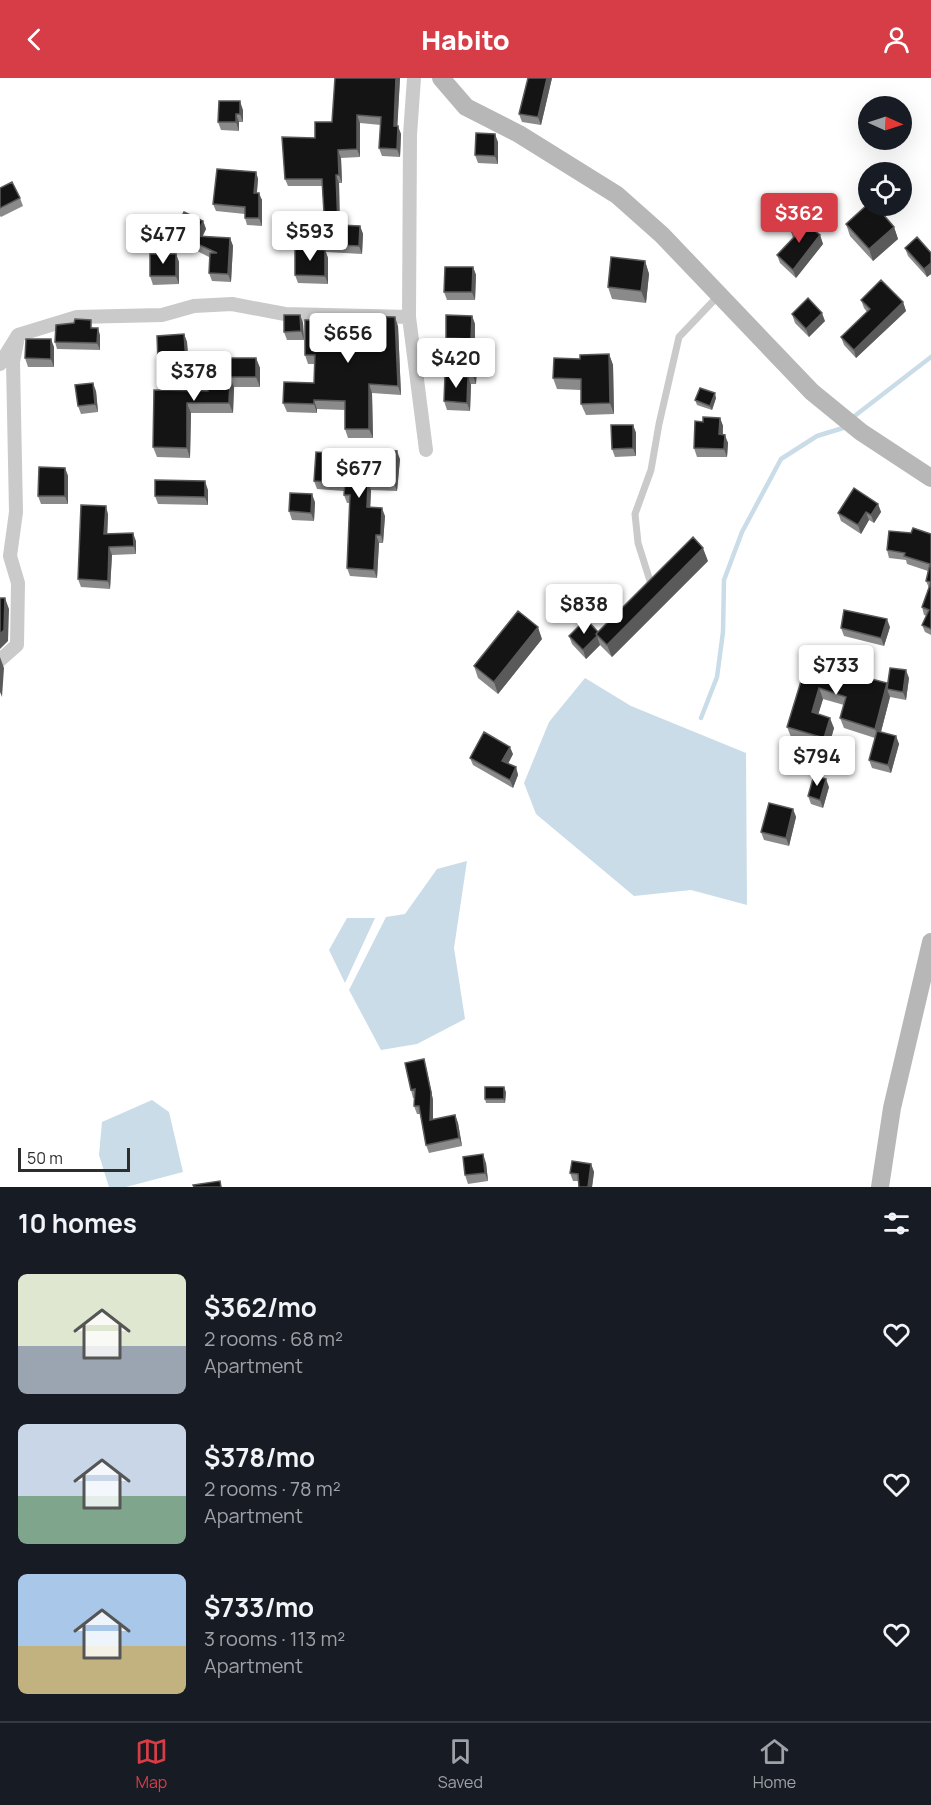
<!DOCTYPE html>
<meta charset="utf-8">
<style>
:root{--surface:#171b24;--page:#20242c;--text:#f1f3f6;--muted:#9ea1a6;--line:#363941;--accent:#d63d46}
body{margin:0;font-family:Manrope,sans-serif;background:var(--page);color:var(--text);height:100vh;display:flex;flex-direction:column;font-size:22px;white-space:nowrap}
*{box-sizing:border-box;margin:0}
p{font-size:20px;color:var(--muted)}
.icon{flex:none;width:33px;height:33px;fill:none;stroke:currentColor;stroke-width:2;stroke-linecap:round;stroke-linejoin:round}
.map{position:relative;height:1109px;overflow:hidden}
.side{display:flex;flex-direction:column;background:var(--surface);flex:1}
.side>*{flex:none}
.needle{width:39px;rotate:93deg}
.tools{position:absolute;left:858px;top:18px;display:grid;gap:12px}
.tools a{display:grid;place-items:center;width:54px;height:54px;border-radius:50%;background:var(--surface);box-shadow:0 6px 24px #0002;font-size:30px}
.scale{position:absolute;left:18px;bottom:15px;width:112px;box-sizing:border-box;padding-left:6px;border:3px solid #2d2d2d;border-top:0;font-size:16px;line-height:21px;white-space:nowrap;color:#2d2d2d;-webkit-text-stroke:4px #fff;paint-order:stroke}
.price{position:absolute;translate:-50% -51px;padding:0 14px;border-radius:6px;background:#fff;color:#222;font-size:20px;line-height:39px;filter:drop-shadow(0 2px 3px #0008)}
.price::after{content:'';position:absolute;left:50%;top:36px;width:18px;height:14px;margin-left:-9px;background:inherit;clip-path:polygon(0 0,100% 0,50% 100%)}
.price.selected{background:var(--accent);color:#fff}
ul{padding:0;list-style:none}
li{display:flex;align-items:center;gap:18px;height:150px;padding:0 18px}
li span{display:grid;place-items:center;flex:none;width:168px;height:120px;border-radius:9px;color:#555}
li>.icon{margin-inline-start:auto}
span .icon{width:72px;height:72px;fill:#fffc;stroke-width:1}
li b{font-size:26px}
h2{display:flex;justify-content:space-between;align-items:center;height:72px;padding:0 18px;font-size:26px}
header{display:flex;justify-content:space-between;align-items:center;height:78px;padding:0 18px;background:var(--accent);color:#fff;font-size:27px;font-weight:800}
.tab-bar{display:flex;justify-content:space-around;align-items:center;height:84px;border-top:2px solid var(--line);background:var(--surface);font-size:16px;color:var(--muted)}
.tab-bar a{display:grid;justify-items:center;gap:3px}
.tab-bar .selected{color:var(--accent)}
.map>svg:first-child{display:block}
.water{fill:#c9dce8}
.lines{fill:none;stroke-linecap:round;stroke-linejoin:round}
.stream{stroke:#c9dce8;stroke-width:4.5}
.lane{stroke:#cacaca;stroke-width:7}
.street{stroke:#cacaca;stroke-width:14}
.secondary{stroke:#b7b7b7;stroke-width:18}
.wall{fill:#8a8a8a}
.shaded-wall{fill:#5a5a5a}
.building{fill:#141414;stroke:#5a5a5a;stroke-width:1.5}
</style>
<header><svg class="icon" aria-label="back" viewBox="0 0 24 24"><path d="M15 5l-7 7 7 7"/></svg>Habito<svg class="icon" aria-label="person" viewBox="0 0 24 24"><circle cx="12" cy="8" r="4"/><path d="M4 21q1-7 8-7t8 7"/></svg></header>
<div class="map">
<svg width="931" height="1109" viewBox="0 0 931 1109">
<rect width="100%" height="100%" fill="#fff"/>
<!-- water -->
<path class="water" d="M 585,600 L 631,628 L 746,675 L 747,827 L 691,812 L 634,818 L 536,736 L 524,705 L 549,644 Z
M 467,783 L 454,870 L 465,941 L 417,966 L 381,972 L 349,912 L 386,839 L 405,836 L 437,791 Z
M 347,840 L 375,840 L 345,905 L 329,872 Z
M 152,1022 L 169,1034 L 183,1094 L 126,1109 L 109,1109 L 99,1077 L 102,1044 Z"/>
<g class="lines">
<!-- stream -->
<path class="stream" d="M 852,340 L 931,279
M 701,640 L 717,599 L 723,554 L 724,502 L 742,454 L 781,381 L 817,358 L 843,350 L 847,346"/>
<!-- lane -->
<path class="lane" d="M 651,506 L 638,465 L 635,436 L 651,392 L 659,346 L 679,259 L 719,217"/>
<!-- street -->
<path class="street" d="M 414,0 L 410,57 L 409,239 L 426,372
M 0,286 L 18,257 L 77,239 L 162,237 L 194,228 L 232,226 L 285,236 L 409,239
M 0,582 L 17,567 L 18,505 L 10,478 L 16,434 L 13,284 L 17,264"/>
<!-- secondary -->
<path class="secondary" d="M 441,0 L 466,29 L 519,56 L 617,117 L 662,157 L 812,314 L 861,354 L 931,400
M 880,1109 L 892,1030 L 931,864"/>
</g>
<!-- wall -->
<path class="wall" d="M 335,0 L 400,0 L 397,48 L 401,56 L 400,79 L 382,78 L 379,70 L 381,47 L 360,45 L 360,79 L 341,80 L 342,105 L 339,105 L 340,147 L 360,148 L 363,156 L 362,176 L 326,174 L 328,180 L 328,206 L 298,205 L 295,197 L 317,172 L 315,166 L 324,135 L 322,108 L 288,108 L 285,101 L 315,60 L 332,44 Z
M 528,0 L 552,0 L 541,47 L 522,44 L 519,36 Z
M 243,32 L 243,44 L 239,44 L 239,53 L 221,52 L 218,44 Z
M 498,64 L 498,86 L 478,85 L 475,77 Z
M 256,94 L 258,101 L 257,115 L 262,122 L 262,148 L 247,147 L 245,140 L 245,136 L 216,133 L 213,126 Z
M 0,110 L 20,120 L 23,128 L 1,139 L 0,138 Z
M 203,143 L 206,151 L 202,158 L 230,160 L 233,168 L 231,204 L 212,203 L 209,195 L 209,179 L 177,163 L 174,155 Z
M 846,146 L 894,149 L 898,161 L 873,183 L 850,158 Z
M 791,153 L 820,157 L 823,166 L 796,200 L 780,185 L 777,177 L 793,160 Z
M 905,170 L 931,175 L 931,196 L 927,199 L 908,178 Z
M 176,176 L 179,184 L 179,206 L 153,207 L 150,198 Z
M 645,183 L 649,196 L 646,225 L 612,221 L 608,209 Z
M 473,189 L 476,197 L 475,222 L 447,222 L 444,214 Z
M 861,222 L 903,224 L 906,233 L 856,280 L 844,267 L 841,259 L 867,234 L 864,230 Z
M 792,236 L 825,243 L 809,259 L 795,245 Z
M 300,237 L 303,245 L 304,262 L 287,262 L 284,254 Z
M 472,238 L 475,246 L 475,263 L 478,271 L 476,306 L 471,306 L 470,333 L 447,332 L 444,323 L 461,298 L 461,268 L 449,268 L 446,260 Z
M 398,248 L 401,317 L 372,315 L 373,360 L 348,360 L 345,351 L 345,332 L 317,331 L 317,335 L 287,334 L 283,325 L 314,305 L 315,286 L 308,286 L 305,277 Z
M 93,249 L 93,250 L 100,257 L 100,272 L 57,271 L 55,264 Z
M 184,256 L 187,264 L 189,291 L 161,293 L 158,285 Z
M 54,269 L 54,289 L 28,289 L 25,280 Z
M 609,276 L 613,287 L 614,336 L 586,337 L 581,326 L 581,312 L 557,311 L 553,300 L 580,281 Z
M 256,280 L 260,290 L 260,309 L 234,309 L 233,335 L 191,335 L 190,380 L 157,379 L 153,369 L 154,312 L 208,313 L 217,302 Z
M 96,313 L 98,334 L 81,336 L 78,328 Z
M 716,320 L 712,332 L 697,327 L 695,322 Z
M 720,340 L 723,348 L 723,356 L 728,365 L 727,379 L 697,379 L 694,370 L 703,344 Z
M 633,347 L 636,355 L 636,378 L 615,379 L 612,371 Z
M 342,376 L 344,381 L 375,382 L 400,381 L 397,413 L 371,412 L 370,429 L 385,438 L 383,465 L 379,465 L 377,500 L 350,498 L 347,490 L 350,425 L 347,425 L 344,417 L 344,413 L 317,411 L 314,403 Z
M 65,390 L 68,398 L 68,426 L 41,426 L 38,418 Z
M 208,412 L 208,427 L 158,426 L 155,418 Z
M 315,424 L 314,443 L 292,442 L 289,433 Z
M 878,426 L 881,434 L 874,445 L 869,442 L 861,456 L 841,443 L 838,435 Z
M 108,436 L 107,456 L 136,463 L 136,476 L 112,477 L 110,511 L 81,509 L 78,501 Z
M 911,455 L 931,456 L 931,557 L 925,554 L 922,547 L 927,538 L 924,537 L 922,529 L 929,510 L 926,503 L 928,493 L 907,486 L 906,482 L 889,480 L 887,472 Z
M 708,483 L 612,579 L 600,567 L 586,581 L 572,566 L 569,558 L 598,554 Z
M 890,549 L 884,568 L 844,558 L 841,550 Z
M 542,561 L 498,616 L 478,600 L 474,588 Z
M 809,577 L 845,589 L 857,586 L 861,596 L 861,599 L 888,608 L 909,600 L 906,622 L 890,619 L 881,654 L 896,658 L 899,666 L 891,695 L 872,690 L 869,682 L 875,660 L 844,650 L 840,640 L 844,627 L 823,621 L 818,636 L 834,650 L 828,671 L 791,659 L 787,649 Z
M 513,676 L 508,686 L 516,689 L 518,697 L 513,710 L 473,687 L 470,680 Z
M 829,709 L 823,730 L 811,726 L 808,718 Z
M 793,731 L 796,739 L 789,768 L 764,762 L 761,754 Z
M 426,989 L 433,1022 L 433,1042 L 455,1037 L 458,1045 L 462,1068 L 429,1075 L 426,1067 L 420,1036 L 417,1036 L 414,1028 L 415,1020 L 413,1020 L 411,1012 Z
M 506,1014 L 505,1025 L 486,1025 L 485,1021 Z
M 486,1085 L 488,1103 L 468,1106 L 465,1097 Z
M 591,1086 L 594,1094 L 592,1109 L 579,1109 L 578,1103 L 573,1103 L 570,1095 Z"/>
<!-- shaded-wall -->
<path class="shaded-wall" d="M 396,0 L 400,0 L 397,56 L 394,48 Z
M 547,0 L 552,0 L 541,47 L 538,39 Z
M 240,23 L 243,32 L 243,44 L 240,36 Z
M 236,36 L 239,44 L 239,53 L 236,44 Z
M 357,37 L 360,45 L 360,79 L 357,71 Z
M 398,48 L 401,56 L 400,79 L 397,71 Z
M 495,56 L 498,64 L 498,86 L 495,78 Z
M 338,72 L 341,80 L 342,105 L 339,97 Z
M 256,94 L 258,101 L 256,122 L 254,115 Z
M 336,97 L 339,105 L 340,155 L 338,147 Z
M 259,115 L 262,122 L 262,148 L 259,140 Z
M 203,143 L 206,151 L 199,166 L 196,158 Z
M 360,148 L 363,156 L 362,176 L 359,168 Z
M 894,149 L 898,161 L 873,183 L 869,171 Z
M 820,157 L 823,166 L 796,200 L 793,192 Z
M 230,160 L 233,168 L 231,204 L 228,196 Z
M 325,172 L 328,180 L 328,206 L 325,198 Z
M 176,176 L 179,184 L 179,206 L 176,198 Z
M 645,183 L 649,196 L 646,225 L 641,213 Z
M 931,185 L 931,196 L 927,199 L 924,191 Z
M 473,189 L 476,197 L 475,222 L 472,214 Z
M 903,224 L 906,233 L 856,280 L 854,272 Z
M 822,235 L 825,243 L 809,259 L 806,251 Z
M 300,237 L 303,245 L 304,262 L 301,253 Z
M 472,238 L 475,246 L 475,263 L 478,271 L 476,306 L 473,298 L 474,269 L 471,261 Z
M 395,239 L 398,248 L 401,317 L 398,308 Z
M 98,250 L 100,257 L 100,272 L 97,265 Z
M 184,256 L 187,264 L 189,291 L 186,283 Z
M 51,261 L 54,269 L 54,289 L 51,281 Z
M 609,276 L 613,287 L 614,336 L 610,325 Z
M 256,280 L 260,290 L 260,309 L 256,299 Z
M 230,299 L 234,309 L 233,335 L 229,325 Z
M 468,299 L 471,307 L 470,333 L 467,325 Z
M 93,305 L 96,313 L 98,334 L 95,326 Z
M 369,306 L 372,315 L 373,360 L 369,351 Z
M 715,315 L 716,320 L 712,332 L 710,328 Z
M 314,322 L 317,331 L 317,335 L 314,326 Z
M 187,325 L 191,335 L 190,380 L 187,370 Z
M 720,340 L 723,348 L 722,364 L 719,356 Z
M 633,347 L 636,355 L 636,378 L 633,370 Z
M 725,357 L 728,365 L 727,379 L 724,371 Z
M 397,373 L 400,381 L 397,413 L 394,405 Z
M 65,390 L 68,398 L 68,426 L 65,418 Z
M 205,403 L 208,412 L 208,427 L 205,419 Z
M 368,404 L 371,412 L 370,437 L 367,429 Z
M 312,416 L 315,424 L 314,443 L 311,435 Z
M 878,426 L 881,434 L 874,445 L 871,437 Z
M 106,428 L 108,436 L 107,464 L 104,456 Z
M 382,430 L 385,438 L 383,465 L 381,457 Z
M 866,434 L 869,442 L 861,456 L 858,447 Z
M 133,455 L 136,463 L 136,476 L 134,468 Z
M 376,457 L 379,465 L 377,500 L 374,492 Z
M 109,469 L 112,477 L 110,511 L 108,503 Z
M 703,470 L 708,483 L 612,579 L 607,567 Z
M 5,520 L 9,531 L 8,563 L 0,571 L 0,556 Z
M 887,541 L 890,549 L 884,568 L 881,560 Z
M 538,549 L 542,561 L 498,616 L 494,604 Z
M 597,558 L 600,567 L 586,581 L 583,572 Z
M 0,579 L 4,590 L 2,619 L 0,614 Z
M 857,586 L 861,596 L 860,608 L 856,597 Z
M 906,592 L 909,600 L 906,622 L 903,614 Z
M 887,605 L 889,612 L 887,611 L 890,619 L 879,661 L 875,651 Z
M 819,610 L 823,621 L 816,644 L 812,634 Z
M 830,640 L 834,650 L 828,671 L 824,660 Z
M 896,658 L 899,666 L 891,695 L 888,687 Z
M 510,669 L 513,676 L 505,691 L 502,683 Z
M 516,689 L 518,697 L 513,710 L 510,702 Z
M 826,701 L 829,709 L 823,730 L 820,722 Z
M 793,731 L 796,739 L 789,768 L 786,760 Z
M 424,981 L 426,989 L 433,1022 L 433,1050 L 430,1042 Z
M 504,1009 L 506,1014 L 505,1025 L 504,1021 Z
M 455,1037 L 458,1045 L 462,1068 L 459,1060 Z
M 483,1076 L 486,1085 L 488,1103 L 485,1095 Z
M 591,1086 L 594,1094 L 592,1109 L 588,1109 Z"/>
<!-- building -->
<path class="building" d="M 335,0 L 396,0 L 394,48 L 398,48 L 397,71 L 379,70 L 381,39 L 357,37 L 357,71 L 338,72 L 339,97 L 336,97 L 338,147 L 360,148 L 359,168 L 315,166 L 316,135 L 324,135 L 322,101 L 285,101 L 282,59 L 315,60 L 315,44 L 332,44 Z
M 528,0 L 547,0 L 538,39 L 519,36 Z
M 219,23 L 240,23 L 240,36 L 236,36 L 236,44 L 218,44 Z
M 476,55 L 495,56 L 495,78 L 475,77 Z
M 217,91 L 256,94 L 254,115 L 259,115 L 259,140 L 245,140 L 245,129 L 213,126 Z
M 12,104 L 20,120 L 0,130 L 0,110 Z
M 868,126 L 868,128 L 876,128 L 894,149 L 869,171 L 846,146 Z
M 184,134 L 203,143 L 196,158 L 230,160 L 228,196 L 209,195 L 210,175 L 217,175 L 174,155 Z
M 800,141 L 820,157 L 793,192 L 777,177 L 796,157 L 791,153 Z
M 917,159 L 931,175 L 931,185 L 924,191 L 905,170 Z
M 295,171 L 325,172 L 325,198 L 295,197 Z
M 150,176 L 176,176 L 176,198 L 150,198 Z
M 611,179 L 645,183 L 641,213 L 608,209 Z
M 445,189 L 473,189 L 472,214 L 444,214 Z
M 881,202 L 903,224 L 854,272 L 841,259 L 870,231 L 861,222 Z
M 808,220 L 822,235 L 806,251 L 792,236 Z
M 284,237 L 300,237 L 301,253 L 284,254 Z
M 446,237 L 472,238 L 471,261 L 446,260 Z
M 341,238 L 395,239 L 398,308 L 369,306 L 369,351 L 345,351 L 345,323 L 314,322 L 314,326 L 283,325 L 284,304 L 314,305 L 315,277 L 305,277 L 305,242 L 341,242 Z
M 75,241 L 91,242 L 91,250 L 98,250 L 97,265 L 55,264 L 56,247 L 74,245 Z
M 184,256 L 186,283 L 158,285 L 157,258 Z
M 26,261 L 51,261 L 51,281 L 25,280 Z
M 462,263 L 475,263 L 473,298 L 461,298 Z
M 609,276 L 610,325 L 581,326 L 581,301 L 553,300 L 554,280 L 580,281 L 580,277 Z
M 217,280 L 256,280 L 256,299 L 230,299 L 229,325 L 187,325 L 187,370 L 153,369 L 154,312 L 208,313 L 208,302 L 217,302 Z
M 445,297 L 468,299 L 467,325 L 444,323 Z
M 93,305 L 95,326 L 78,328 L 75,307 Z
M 700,310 L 715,315 L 710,328 L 695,322 Z
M 703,339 L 720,340 L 719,356 L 725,357 L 724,371 L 694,370 L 695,343 L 703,344 Z
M 611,347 L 633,347 L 633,370 L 612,371 Z
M 376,371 L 397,373 L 394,405 L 368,404 L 367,429 L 382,430 L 381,457 L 376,457 L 374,492 L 347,490 L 350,417 L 344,417 L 345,405 L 314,403 L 316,374 L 342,376 L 342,381 L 375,382 Z
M 39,389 L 65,390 L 65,418 L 38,418 Z
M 155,402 L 205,403 L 205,419 L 155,418 Z
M 854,410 L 878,426 L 871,437 L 866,434 L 858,447 L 838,435 Z
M 290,415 L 312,416 L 311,435 L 289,433 Z
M 81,427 L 106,428 L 104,456 L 133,455 L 134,468 L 109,469 L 108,503 L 78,501 Z
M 913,450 L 931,456 L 931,504 L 926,503 L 930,486 L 904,478 L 905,475 L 887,472 L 889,453 L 911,455 Z
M 693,459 L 703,470 L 607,567 L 596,556 Z
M 931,504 L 931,551 L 922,547 L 929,532 L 922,529 Z
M 0,520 L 5,520 L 4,552 L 0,556 Z
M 844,532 L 887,541 L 881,560 L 841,550 Z
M 518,533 L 538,549 L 494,604 L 474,588 Z
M 586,541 L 598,554 L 596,556 L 597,558 L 583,572 L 569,558 Z
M 809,577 L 845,589 L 845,584 L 857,586 L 856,597 L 887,605 L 875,651 L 840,640 L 846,619 L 819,610 L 812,634 L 830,640 L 824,660 L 787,649 Z
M 890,590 L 906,592 L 903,614 L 887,611 Z
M 877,653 L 896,658 L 888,687 L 869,682 Z
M 484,654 L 510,669 L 502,683 L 516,689 L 510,702 L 470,680 Z
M 814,697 L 826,701 L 820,722 L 808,718 Z
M 769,725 L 793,731 L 786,760 L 761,754 Z
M 424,981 L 431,1014 L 430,1042 L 455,1037 L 459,1060 L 426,1067 L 419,1028 L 414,1028 L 415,1011 L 411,1012 L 405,985 Z
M 485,1009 L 504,1009 L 504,1021 L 485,1021 Z
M 483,1076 L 485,1095 L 465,1097 L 463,1079 Z
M 572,1083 L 591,1086 L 588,1109 L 579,1109 L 578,1096 L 570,1095 Z
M 220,1103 L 221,1109 L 194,1109 L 193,1107 Z"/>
</svg>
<div class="tools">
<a><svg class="needle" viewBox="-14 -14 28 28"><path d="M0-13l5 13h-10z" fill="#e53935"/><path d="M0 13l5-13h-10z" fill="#9ea1a6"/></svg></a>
<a><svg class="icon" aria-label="locate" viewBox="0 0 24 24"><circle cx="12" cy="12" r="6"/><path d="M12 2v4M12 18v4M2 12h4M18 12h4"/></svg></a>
</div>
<div class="scale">50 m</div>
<b class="price selected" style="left:799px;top:166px">$362</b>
<b class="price" style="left:310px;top:184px">$593</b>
<b class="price" style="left:163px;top:187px">$477</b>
<b class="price" style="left:348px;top:286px">$656</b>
<b class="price" style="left:456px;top:311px">$420</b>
<b class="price" style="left:194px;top:324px">$378</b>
<b class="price" style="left:359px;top:421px">$677</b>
<b class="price" style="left:584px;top:557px">$838</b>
<b class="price" style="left:836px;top:618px">$733</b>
<b class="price" style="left:817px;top:709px">$794</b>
</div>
<section class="side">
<h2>10 homes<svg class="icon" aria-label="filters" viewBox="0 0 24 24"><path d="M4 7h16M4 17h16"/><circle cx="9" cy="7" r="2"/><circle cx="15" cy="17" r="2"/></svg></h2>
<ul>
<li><span style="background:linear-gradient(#dfe7d0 60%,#9aa5b1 0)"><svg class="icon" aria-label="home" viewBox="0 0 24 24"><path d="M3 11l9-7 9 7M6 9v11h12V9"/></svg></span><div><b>$362/mo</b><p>2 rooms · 68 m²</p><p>Apartment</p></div><svg class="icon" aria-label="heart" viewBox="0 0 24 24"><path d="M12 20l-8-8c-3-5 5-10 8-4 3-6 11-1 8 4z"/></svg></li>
<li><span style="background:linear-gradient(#c9d6e8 60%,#7fa58c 0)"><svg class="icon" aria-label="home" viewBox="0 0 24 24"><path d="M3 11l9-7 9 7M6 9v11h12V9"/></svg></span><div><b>$378/mo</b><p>2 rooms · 78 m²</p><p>Apartment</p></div><svg class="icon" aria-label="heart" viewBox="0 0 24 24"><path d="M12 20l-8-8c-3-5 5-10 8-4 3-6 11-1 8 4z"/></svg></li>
<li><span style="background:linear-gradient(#a9c7e8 60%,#c2b280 0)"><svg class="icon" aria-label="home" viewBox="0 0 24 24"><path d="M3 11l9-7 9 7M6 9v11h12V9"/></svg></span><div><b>$733/mo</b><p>3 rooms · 113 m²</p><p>Apartment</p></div><svg class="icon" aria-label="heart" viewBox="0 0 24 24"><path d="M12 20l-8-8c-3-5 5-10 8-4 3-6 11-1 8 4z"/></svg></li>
</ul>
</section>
<nav class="tab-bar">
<a class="selected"><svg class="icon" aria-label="map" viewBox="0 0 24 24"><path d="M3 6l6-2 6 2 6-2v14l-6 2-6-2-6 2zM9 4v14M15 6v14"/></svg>Map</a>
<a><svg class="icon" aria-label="saved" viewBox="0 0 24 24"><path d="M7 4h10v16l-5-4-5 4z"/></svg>Saved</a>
<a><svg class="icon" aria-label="home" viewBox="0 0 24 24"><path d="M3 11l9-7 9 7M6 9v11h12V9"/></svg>Home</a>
</nav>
